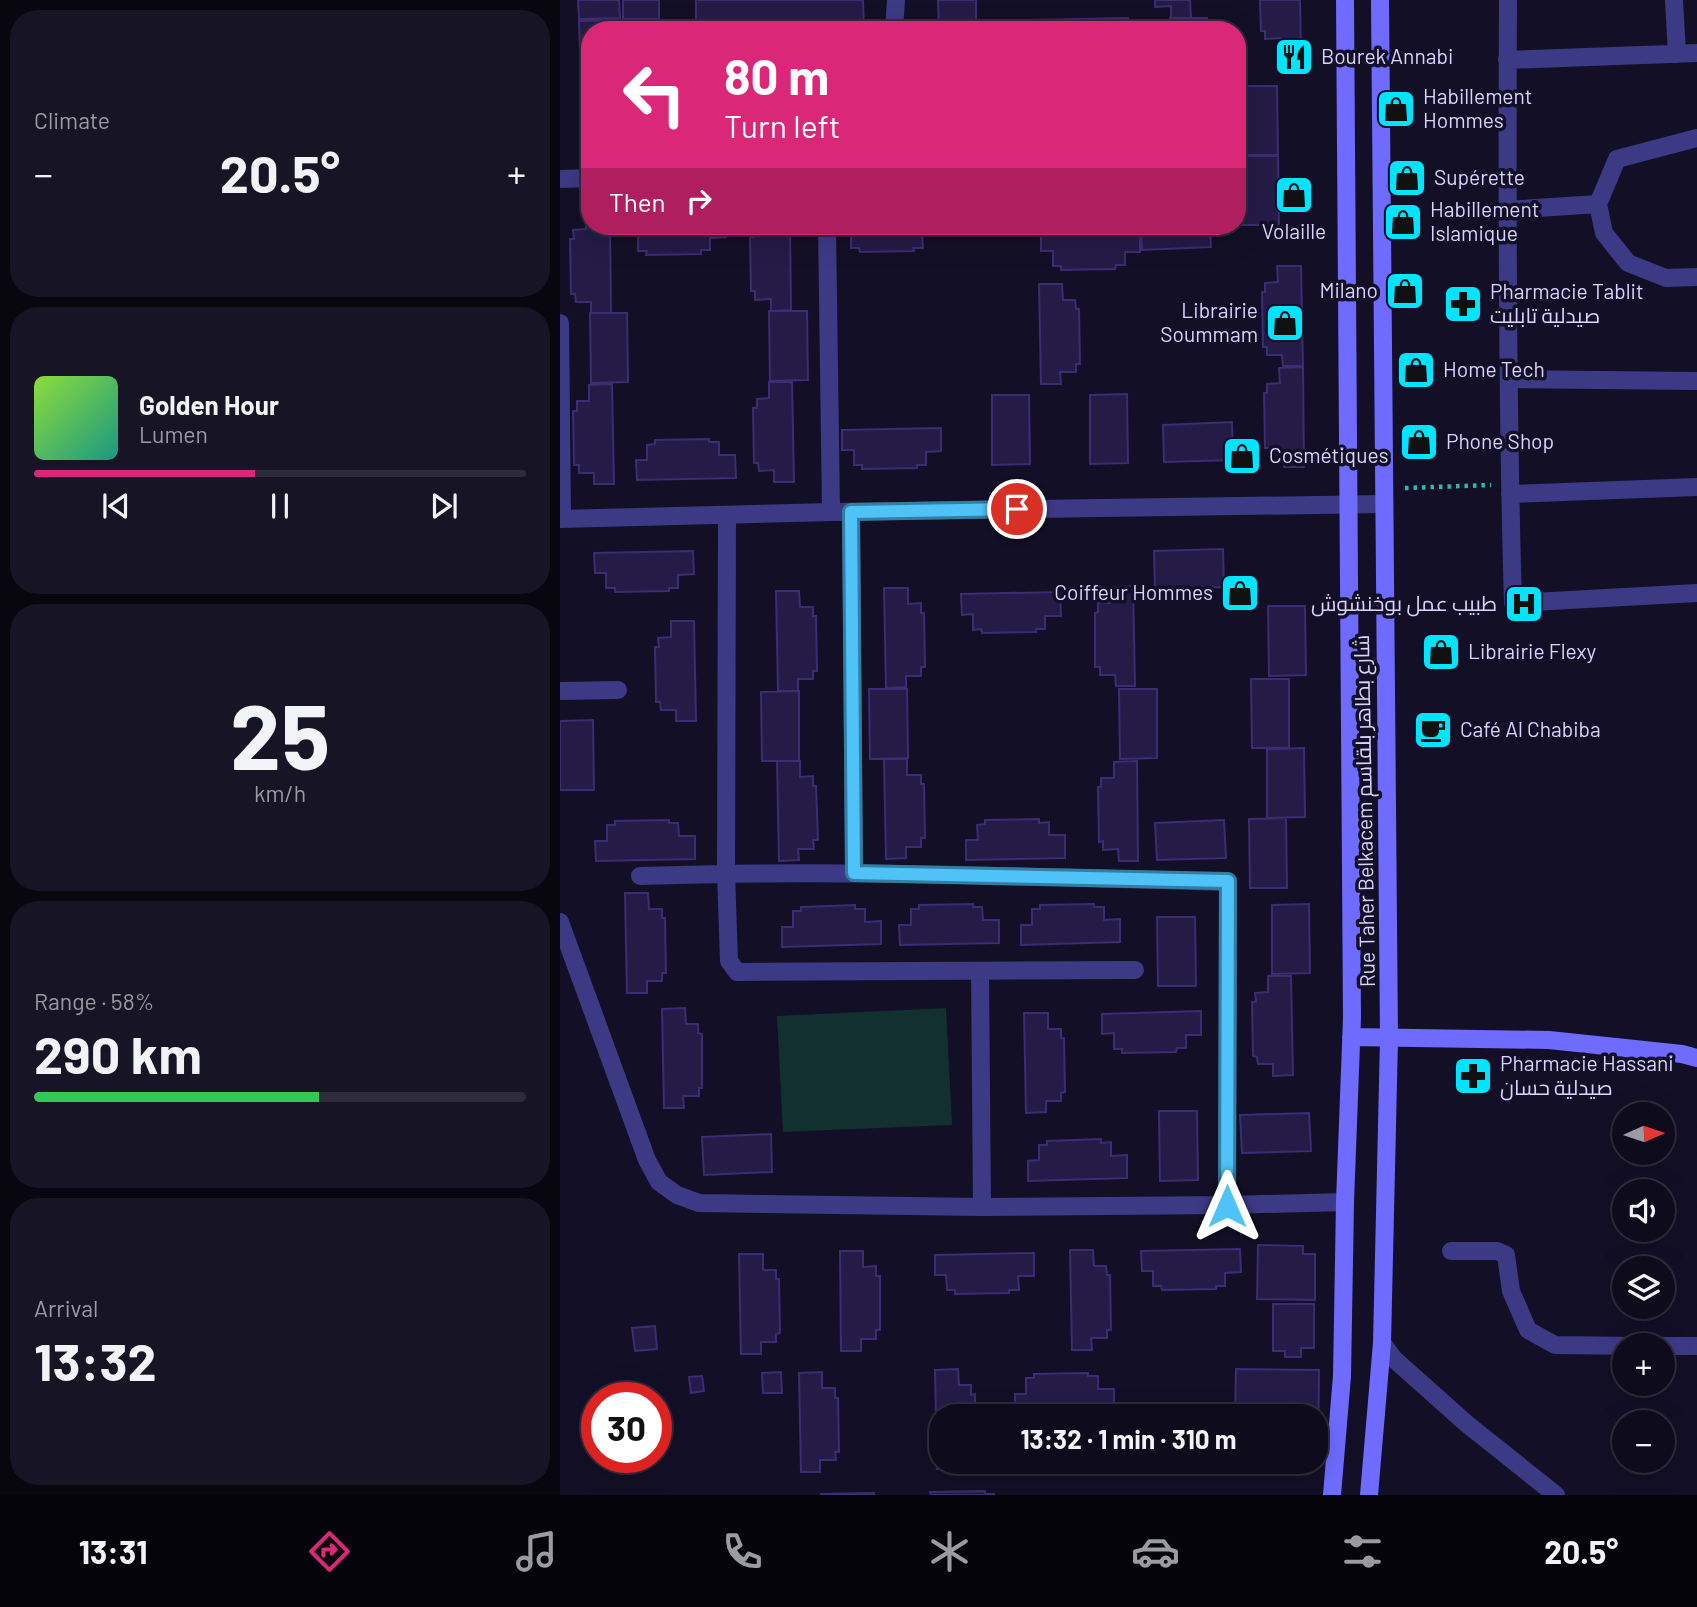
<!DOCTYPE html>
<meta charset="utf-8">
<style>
:root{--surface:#0e0b1c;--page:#171425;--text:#f1f3f6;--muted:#9b9ba3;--line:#2e2b3b;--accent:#db2777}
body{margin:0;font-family:Barlow,Cairo,sans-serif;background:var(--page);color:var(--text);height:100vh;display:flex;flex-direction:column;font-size:26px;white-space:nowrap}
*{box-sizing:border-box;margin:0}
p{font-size:23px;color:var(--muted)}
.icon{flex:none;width:38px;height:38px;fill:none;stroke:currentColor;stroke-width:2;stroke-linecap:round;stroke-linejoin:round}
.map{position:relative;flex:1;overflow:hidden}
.panel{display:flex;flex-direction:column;gap:10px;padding:10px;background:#08060f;width:560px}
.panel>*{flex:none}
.guide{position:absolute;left:21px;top:21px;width:665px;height:214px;border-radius:28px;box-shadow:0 7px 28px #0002,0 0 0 2px var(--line);background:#db2777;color:#fff;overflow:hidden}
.needle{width:46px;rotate:87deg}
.tools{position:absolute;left:1052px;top:1102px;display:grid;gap:14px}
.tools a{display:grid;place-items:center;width:63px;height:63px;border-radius:50%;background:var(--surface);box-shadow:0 7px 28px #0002,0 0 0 2px var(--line);font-size:35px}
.speed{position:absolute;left:21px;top:1382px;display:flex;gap:14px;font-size:35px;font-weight:700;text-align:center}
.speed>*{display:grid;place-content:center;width:91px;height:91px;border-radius:50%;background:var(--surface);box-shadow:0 7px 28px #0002,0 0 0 2px var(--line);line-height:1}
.speed .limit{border:10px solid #d22;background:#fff;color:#111}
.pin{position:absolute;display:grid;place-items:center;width:60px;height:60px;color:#fff;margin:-30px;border:4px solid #fff;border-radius:50%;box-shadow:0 2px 7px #0007}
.me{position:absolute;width:77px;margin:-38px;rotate:0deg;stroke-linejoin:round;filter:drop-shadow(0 0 5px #0008)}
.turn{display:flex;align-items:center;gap:24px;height:147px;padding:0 28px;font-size:32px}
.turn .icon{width:91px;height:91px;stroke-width:2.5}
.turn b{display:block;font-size:49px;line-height:60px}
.then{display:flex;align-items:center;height:66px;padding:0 28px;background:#0003;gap:14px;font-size:26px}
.big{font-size:52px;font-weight:700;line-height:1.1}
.panel .card{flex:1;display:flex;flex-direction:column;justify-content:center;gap:10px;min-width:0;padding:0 24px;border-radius:28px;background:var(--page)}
.panel .dial{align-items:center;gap:0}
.dial b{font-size:91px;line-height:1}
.song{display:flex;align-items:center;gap:21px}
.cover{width:84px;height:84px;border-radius:10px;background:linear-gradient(135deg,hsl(90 70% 55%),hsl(170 70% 35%))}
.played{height:7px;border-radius:4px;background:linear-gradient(90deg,var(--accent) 45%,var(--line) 45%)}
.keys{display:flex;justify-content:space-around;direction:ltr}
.heat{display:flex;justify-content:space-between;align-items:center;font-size:38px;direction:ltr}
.charge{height:10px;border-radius:5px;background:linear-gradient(90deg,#34c759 58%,var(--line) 0)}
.trip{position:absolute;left:369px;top:1404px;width:399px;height:70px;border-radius:28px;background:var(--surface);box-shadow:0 7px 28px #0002,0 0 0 2px var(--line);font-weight:700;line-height:70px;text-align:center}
.tab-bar{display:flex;height:112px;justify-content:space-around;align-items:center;background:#06040b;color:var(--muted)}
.tab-bar .icon{width:49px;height:49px}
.tab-bar .on{color:var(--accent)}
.tab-bar b{font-size:32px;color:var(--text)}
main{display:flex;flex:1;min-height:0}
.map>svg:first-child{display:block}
.green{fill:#12302f}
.building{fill:#241b47;stroke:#3b2d73;stroke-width:2}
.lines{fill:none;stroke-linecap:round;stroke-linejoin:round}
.path{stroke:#2fb8b0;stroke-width:4.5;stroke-dasharray:3.5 5;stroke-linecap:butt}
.street{stroke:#3d3a85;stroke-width:18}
.secondary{stroke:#6f6bff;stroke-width:18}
.route-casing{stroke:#337fa1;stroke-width:18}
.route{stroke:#4fc3f7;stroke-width:12}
.labels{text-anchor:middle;stroke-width:7;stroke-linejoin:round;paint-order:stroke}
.poi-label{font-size:21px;fill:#d9d4ff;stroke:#130f26;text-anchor:start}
.street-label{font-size:21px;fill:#d9d4ff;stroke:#130f26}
</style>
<main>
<section class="panel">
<div class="card"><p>Climate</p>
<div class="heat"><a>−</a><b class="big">20.5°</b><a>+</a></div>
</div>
<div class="card">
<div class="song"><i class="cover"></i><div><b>Golden Hour</b><p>Lumen</p></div></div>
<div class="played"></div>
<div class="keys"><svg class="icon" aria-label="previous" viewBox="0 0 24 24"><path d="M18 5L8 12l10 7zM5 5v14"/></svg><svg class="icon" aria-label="pause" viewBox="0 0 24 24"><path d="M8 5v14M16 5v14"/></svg><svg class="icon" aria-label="next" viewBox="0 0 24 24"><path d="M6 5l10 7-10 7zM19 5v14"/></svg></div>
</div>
<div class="card dial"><b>25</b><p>km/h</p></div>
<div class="card"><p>Range · 58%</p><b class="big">290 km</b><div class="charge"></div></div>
<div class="card"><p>Arrival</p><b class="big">13:32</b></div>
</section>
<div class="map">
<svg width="1137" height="1495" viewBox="0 0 1137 1495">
<rect width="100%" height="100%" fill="#130f26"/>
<!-- green -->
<path class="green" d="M386,1008L392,1125L223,1132L217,1016Z"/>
<!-- building -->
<path class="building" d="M18,0H59L60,18L19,19Z
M63,0H99V19H63Z
M136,0H303L304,30H136Z
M378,0H416V30H379Z
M595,0H630L631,18H611V6L595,7Z
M700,0H740L741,50H721L720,38L705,39V31H701Z
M568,18V30H469V20Z
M610,18H647L648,30H610Z
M60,20V30H30V51L20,52L19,21Z
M63,20H99V30H63Z
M20,54H30V85H20Z
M679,86H717L718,155H680Z
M30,88V155H24L22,89Z
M681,156H718L719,225H681Z
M26,213H30V226H50L51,313H31V302H16L15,294H11L10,239H14L13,230L26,229Z
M66,226H166V237L150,238V250H141V254L86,255L87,251H78V236H66Z
M206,226H230L231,310L211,311V299L195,300V291H191L190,237H194L193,227Z
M279,226H378L379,234H362L363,248H353L354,251L300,252L299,248H291V233H279Z
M581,226H650L651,247L582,250Z
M580,228V252H565V265H556L555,269L501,270V266H493V251H481V231Z
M717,266H741L743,366H723L722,355H707V347H703L702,292H705V283L718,282Z
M479,284H502L503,300H515L516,309H519L520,364H516V372H500L501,384H481Z
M209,311H247L248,380L210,381Z
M30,313H67L68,382L31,383Z
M743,367L744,467H724V456H709V448H705L704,393H707V384L720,383L719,368Z
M209,382H232L234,482H214V470L199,471L198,463H194L193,408H197V399L209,398Z
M52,384L54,484H34V473H19V465H14L13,411H17V401H29V385Z
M567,394L568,463L530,464V395Z
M432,395H469L470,464L432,465Z
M672,422L673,460L604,462L603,425Z
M381,428V451L366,452V465H357V468L302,469V465H294V450H282V430Z
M149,439V442H159V455H175L176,478L77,480L76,460H87V445L95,444V440Z
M663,549L664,587L595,589L594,551Z
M133,551L134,574L118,575V588H109V591L55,592V588H46V573H35L34,553Z
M573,586L575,686H556L555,675H540V667H535V613L538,612V603H550V587Z
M324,588H348V604L361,603V613H364L365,667H361V676H346V687L326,688Z
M216,591H239L240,607H253V616H256L257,671H253V679H238V691H218Z
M500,592L501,616H485V629H476V632L422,633L421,629L413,630V614L402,615L401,594Z
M708,606H745L746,675L709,676Z
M111,621H134L136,721H116V710H101L100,702H96L95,647H99L98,638L111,637Z
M691,679H729V748H692Z
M309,689H347L348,758L310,759Z
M559,689H597V758L560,759Z
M239,691V761H202L201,692Z
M33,720L34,790H0V721Z
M744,748L745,817L707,818V749Z
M324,759H347V775H361V784H364L365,838H361V847H346V858L326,859Z
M217,761H240V777L253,776V786H256L258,840H253L254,849H238L239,860L219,861Z
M577,761L578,861H559L558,849L543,850V841L539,842L538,787H541V778H554V762Z
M726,818L727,888H690L689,819Z
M479,819V823L489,822V835H505V858L406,860V840H418L417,825L425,824V820Z
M109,820V823H118L119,836H135V859L36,861L35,841H47V825H55V821Z
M664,820L666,858L597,860L595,823Z
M65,893H88L89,909H102V918H105L106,973H102V981H87V993H67Z
M413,904V907H422L423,920H439V943L340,945L339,925H351V909H359V905Z
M534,904V907H544V920L560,919V942L461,945V925H472V909H480V905Z
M749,904L750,973L712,974V905Z
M295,905V909H305V922L321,921V944L222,947V927H233V911H241V907Z
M597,917H635L636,986H598Z
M708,976H731L733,1075L713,1076V1064H698L697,1057L693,1056L692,1002H696L695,993L708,992Z
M125,1008L126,1024H138V1033L142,1034V1088H139V1096H123L124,1108H104L102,1009Z
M641,1011V1035H626V1048H617L616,1052L562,1053V1049H554V1033L542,1034V1014Z
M464,1013H488V1029H501V1038H504L505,1092L501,1093V1101H486V1112L466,1113Z
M599,1111H637L638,1180L600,1181Z
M749,1113L751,1151L682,1153L680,1115Z
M211,1134L212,1172L144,1175L142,1137Z
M541,1139V1143L551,1142V1156L567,1155V1178L468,1181V1161L479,1160V1145H487V1141Z
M698,1245L743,1246V1254H755V1300L697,1299Z
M680,1249L681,1272L665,1273V1286H656V1289L602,1290L601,1286H593V1271H582L581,1251Z
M510,1250H533L534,1266H546L547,1275H550L551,1330H547V1338H531L532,1350H512Z
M280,1251H303V1267L316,1266V1276H320V1330H316V1339H301V1351H281Z
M474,1253V1276H458L459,1290H449V1293L395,1294V1290H387L386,1275H375V1255Z
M179,1254H203V1270H216V1279H219L220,1333L216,1334V1342H201V1354H181Z
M713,1304H754V1348H741V1357H725V1351H713Z
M95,1326L97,1349L75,1351L72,1328Z
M398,1369L399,1385H411V1395L415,1394V1416H382V1461H396L397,1469H377L375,1370Z
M676,1369L759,1370L758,1454H756V1416H675Z
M221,1372L222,1393H203L202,1373Z
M262,1372V1388H275V1398H278L279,1452H275L276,1460H260V1472H241L239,1373Z
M528,1373V1376H538V1389H554V1412L455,1414V1394H466V1378H474V1374Z
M142,1376L144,1391L131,1393L129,1377Z
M732,1461H747V1470H732Z
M425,1491V1494H434V1495H371L370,1492Z
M314,1493V1495L260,1494Z"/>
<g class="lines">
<!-- path -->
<path class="path" d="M845,488L931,485"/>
<!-- street -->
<path class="street" d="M948,0C947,201 947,402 953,603L1137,593
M1114,0L1117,54
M334,30L336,0
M947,60L1137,53
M1137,138L1057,159L1038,204L1044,233L1068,263L1106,278L1137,277
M0,179L30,178
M947,210L1038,204
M267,226L271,512
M0,323L2,519
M949,379L1137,381
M950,494L1137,487
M291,512L294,873
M167,515L166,873L169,961L177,972L575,970
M0,519L271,512L823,504
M0,691L58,690
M80,876C276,869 472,877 668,882L667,1205
M0,922L87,1160L99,1182L117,1195L139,1203L422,1207L667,1205L785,1202
M420,971L422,1207
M891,1251H937L946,1255L951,1291L968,1330L995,1345L1077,1346
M822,1343L834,1359L907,1424L996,1495
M1102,1346H1137"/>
<!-- secondary -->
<path class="secondary" d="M791,1037L989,1040L1122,1054L1137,1058
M772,1495L782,1376L785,1202L792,1018L785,0
M809,1495L822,1343L829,1039L820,0"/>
</g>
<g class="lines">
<!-- route casing -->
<g class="route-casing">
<path id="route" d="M457,509L291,512L294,873L668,881L667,1206"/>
</g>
<!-- route -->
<use href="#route" class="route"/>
</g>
<!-- icons -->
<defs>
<g id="restaurant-square" transform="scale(2.0125)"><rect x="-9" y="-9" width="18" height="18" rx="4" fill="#00e5ff" stroke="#130f26"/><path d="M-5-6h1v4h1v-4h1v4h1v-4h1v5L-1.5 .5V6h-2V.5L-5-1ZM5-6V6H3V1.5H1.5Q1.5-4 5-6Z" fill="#111"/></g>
<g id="shop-square" transform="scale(2.0125)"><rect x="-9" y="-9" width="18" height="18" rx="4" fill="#00e5ff" stroke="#130f26"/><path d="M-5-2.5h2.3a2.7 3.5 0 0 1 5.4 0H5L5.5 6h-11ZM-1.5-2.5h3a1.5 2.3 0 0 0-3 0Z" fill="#111"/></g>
<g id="pharmacy-square" transform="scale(2.0125)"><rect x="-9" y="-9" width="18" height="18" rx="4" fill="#00e5ff" stroke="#130f26"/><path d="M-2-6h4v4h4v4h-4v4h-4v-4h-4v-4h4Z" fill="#111"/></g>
<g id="hospital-square" transform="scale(2.0125)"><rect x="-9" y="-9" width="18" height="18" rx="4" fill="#00e5ff" stroke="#130f26"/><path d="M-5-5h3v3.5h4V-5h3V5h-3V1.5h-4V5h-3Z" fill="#111"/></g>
<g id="cafe-square" transform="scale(2.0125)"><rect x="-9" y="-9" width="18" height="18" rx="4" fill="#00e5ff" stroke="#130f26"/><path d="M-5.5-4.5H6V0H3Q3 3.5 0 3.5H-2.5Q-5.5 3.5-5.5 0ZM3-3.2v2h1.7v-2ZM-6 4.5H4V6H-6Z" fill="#111"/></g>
</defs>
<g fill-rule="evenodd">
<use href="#restaurant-square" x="734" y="57"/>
<use href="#shop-square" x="836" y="109"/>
<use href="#shop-square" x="847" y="178"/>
<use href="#shop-square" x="734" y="195"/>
<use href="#shop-square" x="843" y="222"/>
<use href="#shop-square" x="845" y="291"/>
<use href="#pharmacy-square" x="903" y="304"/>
<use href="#shop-square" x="725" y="323"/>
<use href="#shop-square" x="856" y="370"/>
<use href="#shop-square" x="859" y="442"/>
<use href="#shop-square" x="682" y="456"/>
<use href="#shop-square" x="680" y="593"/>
<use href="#hospital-square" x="964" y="604"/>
<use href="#shop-square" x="881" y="652"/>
<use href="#cafe-square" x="873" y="730"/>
<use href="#pharmacy-square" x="913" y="1076"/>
</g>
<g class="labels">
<!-- poi labels -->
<g class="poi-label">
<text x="761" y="64">Bourek Annabi</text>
<text x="863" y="104">Habillement<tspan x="863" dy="24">Hommes</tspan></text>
<text x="874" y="185">Supérette</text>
<text x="870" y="217">Habillement<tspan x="870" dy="24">Islamique</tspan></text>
<text x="734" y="239" text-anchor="middle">Volaille</text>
<text x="818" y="298" text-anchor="end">Milano</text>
<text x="930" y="299">Pharmacie Tablit<tspan x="930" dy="24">صيدلية تابليت</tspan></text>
<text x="698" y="318" text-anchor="end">Librairie<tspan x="698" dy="24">Soummam</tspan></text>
<text x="883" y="377">Home Tech</text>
<text x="886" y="449">Phone Shop</text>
<text x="709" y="463">Cosmétiques</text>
<text x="653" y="600" text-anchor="end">Coiffeur Hommes</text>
<text x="937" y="611" text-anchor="end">طبيب عمل بوخنشوش</text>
<text x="908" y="659">Librairie Flexy</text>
<text x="900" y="737">Café Al Chabiba</text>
<text x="940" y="1071">Pharmacie Hassani<tspan x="940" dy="24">صيدلية حسان</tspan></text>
</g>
<!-- street labels -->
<g class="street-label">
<text transform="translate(805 811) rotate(-91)" y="7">Rue Taher Belkacem شارع بطاهر بلقاسم</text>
</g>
</g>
</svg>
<div class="tools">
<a><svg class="needle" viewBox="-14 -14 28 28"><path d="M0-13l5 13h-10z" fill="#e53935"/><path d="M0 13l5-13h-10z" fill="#9b9ba3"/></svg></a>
<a><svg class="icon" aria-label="sound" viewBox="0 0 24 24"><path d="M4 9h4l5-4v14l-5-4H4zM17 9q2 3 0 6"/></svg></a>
<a><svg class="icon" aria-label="layers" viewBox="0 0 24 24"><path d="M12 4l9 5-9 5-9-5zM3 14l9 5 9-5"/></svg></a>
<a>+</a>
<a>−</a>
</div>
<div class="speed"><div class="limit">30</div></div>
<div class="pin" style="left:457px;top:509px;background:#d93025"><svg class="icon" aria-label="arrive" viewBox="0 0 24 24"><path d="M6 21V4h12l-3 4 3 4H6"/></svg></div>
<svg class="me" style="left:667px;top:1206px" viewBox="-20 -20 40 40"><path d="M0-17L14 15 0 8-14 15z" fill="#4fc3f7" stroke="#fff" stroke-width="4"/></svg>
<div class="trip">13:32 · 1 min · 310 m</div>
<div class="guide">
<div class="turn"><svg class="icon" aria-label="left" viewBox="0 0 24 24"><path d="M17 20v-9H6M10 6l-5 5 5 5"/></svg><div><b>80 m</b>Turn left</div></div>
<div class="then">Then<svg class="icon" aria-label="right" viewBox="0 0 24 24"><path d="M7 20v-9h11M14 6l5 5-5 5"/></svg></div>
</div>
</div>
</main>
<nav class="tab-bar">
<b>13:31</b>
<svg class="icon on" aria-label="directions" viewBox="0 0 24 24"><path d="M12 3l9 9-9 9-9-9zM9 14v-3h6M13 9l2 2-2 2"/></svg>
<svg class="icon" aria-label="music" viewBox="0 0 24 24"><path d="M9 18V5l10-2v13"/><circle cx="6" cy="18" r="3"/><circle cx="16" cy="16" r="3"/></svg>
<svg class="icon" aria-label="phone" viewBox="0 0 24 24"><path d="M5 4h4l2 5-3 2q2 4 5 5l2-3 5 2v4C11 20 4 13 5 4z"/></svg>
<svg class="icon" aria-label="climate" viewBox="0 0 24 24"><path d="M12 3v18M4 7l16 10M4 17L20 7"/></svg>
<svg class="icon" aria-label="car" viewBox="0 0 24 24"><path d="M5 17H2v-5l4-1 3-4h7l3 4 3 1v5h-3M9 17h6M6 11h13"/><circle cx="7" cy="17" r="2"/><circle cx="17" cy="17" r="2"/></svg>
<svg class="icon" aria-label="filters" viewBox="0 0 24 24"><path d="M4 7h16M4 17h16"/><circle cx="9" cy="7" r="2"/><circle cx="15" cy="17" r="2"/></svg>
<b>20.5°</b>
</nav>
